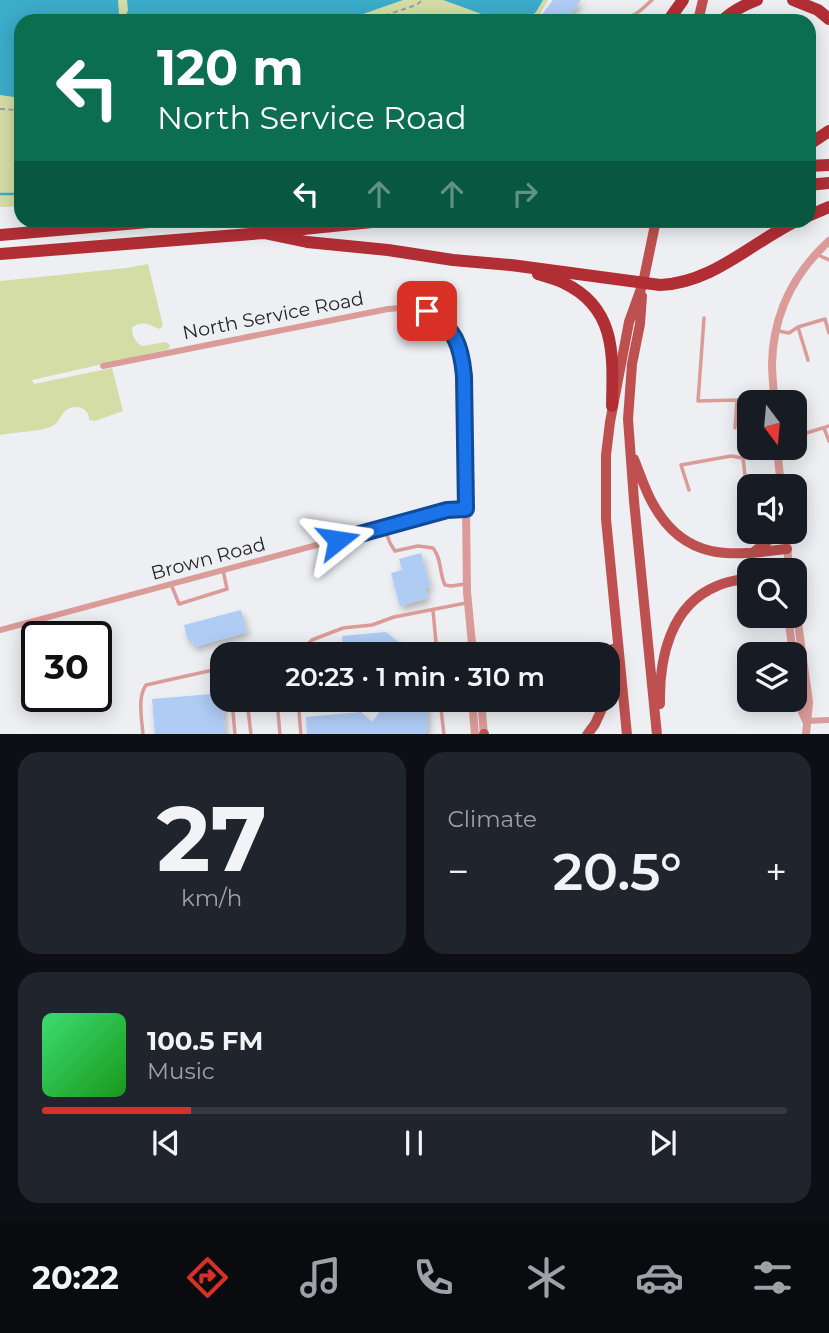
<!DOCTYPE html>
<meta charset="utf-8">
<style>
:root{--surface:#171b24;--page:#20242c;--text:#f1f3f6;--muted:#9ea1a6;--line:#363941;--accent:#d93025}
body{margin:0;font-family:Montserrat,sans-serif;background:var(--page);color:var(--text);height:100vh;display:flex;flex-direction:column;font-size:26px;white-space:nowrap}
*{box-sizing:border-box;margin:0}
p{font-size:23px;color:var(--muted)}
.icon{flex:none;width:38px;height:38px;fill:none;stroke:currentColor;stroke-width:2;stroke-linecap:round;stroke-linejoin:round}
.map{position:relative;height:734px;overflow:hidden}
.side{display:flex;flex-direction:column;gap:18px;padding:18px;background:#0d0f14;flex:1}
.side>*{flex:none}
.top-card{position:absolute;left:14px;top:14px;width:802px;height:214px;border-radius:21px;box-shadow:0 4px 18px #0003;background:#0b6e4f;color:#fff;overflow:hidden}
.needle{width:46px;rotate:164deg}
.controls{position:absolute;left:737px;top:390px;display:grid;gap:14px}
.controls a{display:grid;place-items:center;width:70px;height:70px;border-radius:14px;background:var(--surface);box-shadow:0 4px 18px #0003;font-size:35px}
.speed{position:absolute;left:21px;top:621px;display:flex;gap:14px;font-size:35px;font-weight:700;text-align:center}
.speed>*{display:grid;place-content:center;width:91px;height:91px;border-radius:50%;background:var(--surface);box-shadow:0 4px 18px #0003;line-height:1}
.speed .limit{border:4px solid #111;border-radius:10px;background:#fff;color:#111}
.pin{position:absolute;display:grid;place-items:center;width:60px;height:60px;color:#fff;margin:-30px;border-radius:14px;box-shadow:0 4px 10px #0006}
.me{position:absolute;width:77px;margin:-38px;rotate:75deg;stroke-linejoin:round;filter:drop-shadow(0 0 5px #0008)}
.turn{display:flex;align-items:center;gap:24px;height:147px;padding:0 28px;font-size:32px}
.turn .icon{width:91px;height:91px;stroke-width:2.5}
.turn b{display:block;font-size:49px;line-height:60px}
.lanes{display:flex;align-items:center;height:66px;padding:0 28px;background:#0003;justify-content:center;gap:35px;direction:ltr}
.lanes .off{opacity:.35}
.big{font-size:52px;font-weight:600;line-height:1.1}
.side .tile{flex:1;display:flex;flex-direction:column;justify-content:center;gap:10px;min-width:0;padding:0 24px;border-radius:21px;background:var(--page)}
.side .dial{align-items:center;gap:0}
.dial b{font-size:91px;line-height:1}
.song{display:flex;align-items:center;gap:21px}
.cover{width:84px;height:84px;border-radius:10px;background:linear-gradient(135deg,hsl(140 70% 55%),hsl(120 70% 35%))}
.played{height:7px;border-radius:4px;background:linear-gradient(90deg,var(--accent) 20%,var(--line) 20%)}
.keys{display:flex;justify-content:space-around;direction:ltr}
.heat{display:flex;justify-content:space-between;align-items:center;font-size:38px;direction:ltr}
.side .tiles{flex:1;display:grid;gap:18px;grid-template-columns:1fr 1fr}
.tile:last-child{grid-column:span 2}
.trip{position:absolute;left:210px;top:642px;width:410px;height:70px;border-radius:21px;background:var(--surface);box-shadow:0 4px 18px #0003;font-weight:600;line-height:70px;text-align:center}
.tab-bar{display:flex;height:112px;justify-content:space-around;align-items:center;background:#090b0e;color:var(--muted)}
.tab-bar .icon{width:49px;height:49px}
.tab-bar .selected{color:var(--accent)}
.tab-bar b{font-size:32px;color:var(--text)}
.map>svg:first-child{display:block}
.green{fill:#d4dda6}
.water{fill:#3bacca}
.lines{fill:none;stroke-linecap:round;stroke-linejoin:round}
.stream{stroke:#3bacca;stroke-width:2.5}
.building{fill:#afccf4;filter:url(#shadow)}
.path{stroke:#9c9ea1;stroke-width:2;stroke-dasharray:5 3.5;stroke-linecap:butt}
.service{stroke:#db9c99;stroke-width:3.5}
.minor{stroke:#db9c99;stroke-width:6}
.tertiary{stroke:#db9c99;stroke-width:8}
.primary{stroke:#bf5050;stroke-width:10}
.motorway{stroke:#b22e35;stroke-width:12}
.route-casing{stroke:#114b97;stroke-width:18}
.route{stroke:#1a73e8;stroke-width:12}
.labels{text-anchor:middle;stroke-width:6;stroke-linejoin:round;paint-order:stroke}
.street-label{font-size:19px;fill:#242526;stroke:#edeff3}
</style>
<div class="map">
<svg width="829" height="735" viewBox="0 0 829 735">
<defs>
<filter id="shadow"><feDropShadow dx="2.5" dy="4.5" stdDeviation="3.5" flood-color="#0004"/></filter>
</defs>
<rect width="100%" height="100%" fill="#edeff3"/>
<!-- green -->
<path class="green" d="M0,0H548L540,14L532,21H21V206L0,207Z
M148,264L163,326L160,329C147,325 147,320 132,327C132,336 135,342 142,346L166,342L170,345L169,349L32,380L34,384L112,368L123,411L95,421L89,420C90,407 73,403 65,411C59,417 60,423 50,427C37,432 14,432 0,435V281L127,268Z"/>
<!-- water -->
<path class="water" d="M0,0H118L119,14L122,18H125L128,10L127,0H403L343,21H21V98L0,95Z
M443,0H543L536,12L527,19L520,21H495L479,13Z"/>
<g class="lines">
<!-- stream -->
<path class="stream" d="M0,194H21"/>
</g>
<!-- building -->
<path class="building" d="M553,0H581L566,21H537Z
M421,553L430,587L425,588L428,598L400,606L391,573L402,570L399,559Z
M241,610L247,632L194,647L192,640L188,641L184,625Z
M386,632L413,654H344L342,636Z
M222,689L225,735H155L152,699L212,694L214,690Z
M381,700H426L428,728L423,735H307L306,717L361,712L372,722L381,710Z"/>
<g class="lines">
<!-- path -->
<path class="path" d="M369,21L416,5L423,0
M0,109L21,110"/>
<!-- service -->
<path class="service" d="M610,21C635,16 634,17 652,0
M818,255L829,260
M704,318L698,401L737,400
M798,327L808,360
M778,331L789,333L798,327L825,319L829,333
M735,428L737,400L772,401
M824,428L829,441
M794,437L829,426
M743,458L749,512
M689,490L681,465L731,456L743,458L776,455
M384,527L390,543L395,551L418,546L433,548C442,559 439,573 445,585L451,586L465,584
M171,584L179,604L227,589L223,570
M433,610L437,654
M301,654L304,648L312,640L343,628L372,625L394,617L466,603
M232,700L235,735
M247,700L251,735
M277,700L280,735
M298,700L301,735
M440,700L444,735
M143,735C142,719 137,698 146,685L222,668"/>
<!-- minor -->
<path class="minor" d="M0,630L432,514L447,510L466,509L464,376C462,350 453,322 427,311C415,306 400,308 388,309L103,366
M806,721L829,720"/>
<!-- tertiary -->
<path class="tertiary" d="M774,402C774,390 772,376 772,364C773,314 793,274 829,241
M777,448L781,486
M466,509L467,592L473,654
M786,532L789,570
M794,594L809,702L806,735
M788,616L793,654
M794,669L799,705L806,721
M472,700L475,735
M481,700L484,735"/>
<!-- primary -->
<path class="primary" d="M698,21L703,0
M642,296L640,324L632,364L628,419L634,501L657,735
M634,459C640,474 645,490 653,504C685,562 731,556 787,549
M754,552L770,539L773,532
M607,695L613,660V649
M660,704C659,659 670,605 717,586C727,581 738,581 749,577
M484,734V735
M587,735L595,724L606,700
M627,735L606,519V455L610,422L629,322L643,283L656,220"/>
<!-- motorway -->
<path class="motorway" d="M793,0L818,10L829,19
M668,21L683,0
M722,21C732,11 744,5 757,0
M808,145L829,131
M808,166L829,165
M808,185L829,183
M808,216L829,207
M264,233L307,242L388,250L453,260L511,265L660,285C713,283 752,242 798,220
M0,235L172,220
M0,254L264,233L392,220
M538,274C547,277 556,279 564,283C617,308 613,357 612,406"/>
</g>
<g class="lines">
<!-- route casing -->
<g class="route-casing">
<path id="route" d="M338,540L447,510L466,509L464,376C461,344 455,329 427,311"/>
</g>
<!-- route -->
<use href="#route" class="route"/>
</g>
<g class="labels">
<!-- street labels -->
<g class="street-label">
<text transform="translate(273 315) rotate(-11)" y="7">North Service Road</text>
<text transform="translate(208 558) rotate(-15)" y="7">Brown Road</text>
</g>
</g>
</svg>
<div class="controls">
<a><svg class="needle" viewBox="-14 -14 28 28"><path d="M0-13l5 13h-10z" fill="#e53935"/><path d="M0 13l5-13h-10z" fill="#9ea1a6"/></svg></a>
<a><svg class="icon" aria-label="sound" viewBox="0 0 24 24"><path d="M4 9h4l5-4v14l-5-4H4zM17 9q2 3 0 6"/></svg></a>
<a><svg class="icon" aria-label="search" viewBox="0 0 24 24"><circle cx="10" cy="10" r="6"/><path d="M15 15l6 6"/></svg></a>
<a><svg class="icon" aria-label="layers" viewBox="0 0 24 24"><path d="M12 4l9 5-9 5-9-5zM3 14l9 5 9-5"/></svg></a>
</div>
<div class="speed"><div class="limit">30</div></div>
<div class="pin" style="left:427px;top:311px;background:#d93025"><svg class="icon" aria-label="arrive" viewBox="0 0 24 24"><path d="M6 21V4h12l-3 4 3 4H6"/></svg></div>
<svg class="me" style="left:338px;top:540px" viewBox="-20 -20 40 40"><path d="M0-17L14 15 0 8-14 15z" fill="#1a73e8" stroke="#fff" stroke-width="4"/></svg>
<div class="trip">20:23 · 1 min · 310 m</div>
<div class="top-card">
<div class="turn"><svg class="icon" aria-label="left" viewBox="0 0 24 24"><path d="M17 20v-9H6M10 6l-5 5 5 5"/></svg><div><b>120 m</b>North Service Road</div></div>
<div class="lanes"><svg class="icon" aria-label="left" viewBox="0 0 24 24"><path d="M17 20v-9H6M10 6l-5 5 5 5"/></svg><svg class="icon off" aria-label="ahead" viewBox="0 0 24 24"><path d="M12 20V5M6 11l6-6 6 6"/></svg><svg class="icon off" aria-label="ahead" viewBox="0 0 24 24"><path d="M12 20V5M6 11l6-6 6 6"/></svg><svg class="icon off" aria-label="right" viewBox="0 0 24 24"><path d="M7 20v-9h11M14 6l5 5-5 5"/></svg></div>
</div>
</div>
<section class="side">
<div class="tiles">
<div class="tile dial"><b>27</b><p>km/h</p></div>
<div class="tile"><p>Climate</p>
<div class="heat"><a>−</a><b class="big">20.5°</b><a>+</a></div>
</div>
<div class="tile">
<div class="song"><i class="cover"></i><div><b>100.5 FM</b><p>Music</p></div></div>
<div class="played"></div>
<div class="keys"><svg class="icon" aria-label="previous" viewBox="0 0 24 24"><path d="M18 5L8 12l10 7zM5 5v14"/></svg><svg class="icon" aria-label="pause" viewBox="0 0 24 24"><path d="M8 5v14M16 5v14"/></svg><svg class="icon" aria-label="next" viewBox="0 0 24 24"><path d="M6 5l10 7-10 7zM19 5v14"/></svg></div>
</div>
</div>
</section>
<nav class="tab-bar">
<b>20:22</b>
<svg class="icon selected" aria-label="directions" viewBox="0 0 24 24"><path d="M12 3l9 9-9 9-9-9zM9 14v-3h6M13 9l2 2-2 2"/></svg>
<svg class="icon" aria-label="music" viewBox="0 0 24 24"><path d="M9 18V5l10-2v13"/><circle cx="6" cy="18" r="3"/><circle cx="16" cy="16" r="3"/></svg>
<svg class="icon" aria-label="phone" viewBox="0 0 24 24"><path d="M5 4h4l2 5-3 2q2 4 5 5l2-3 5 2v4C11 20 4 13 5 4z"/></svg>
<svg class="icon" aria-label="climate" viewBox="0 0 24 24"><path d="M12 3v18M4 7l16 10M4 17L20 7"/></svg>
<svg class="icon" aria-label="car" viewBox="0 0 24 24"><path d="M5 17H2v-5l4-1 3-4h7l3 4 3 1v5h-3M9 17h6M6 11h13"/><circle cx="7" cy="17" r="2"/><circle cx="17" cy="17" r="2"/></svg>
<svg class="icon" aria-label="filters" viewBox="0 0 24 24"><path d="M4 7h16M4 17h16"/><circle cx="9" cy="7" r="2"/><circle cx="15" cy="17" r="2"/></svg>
</nav>
